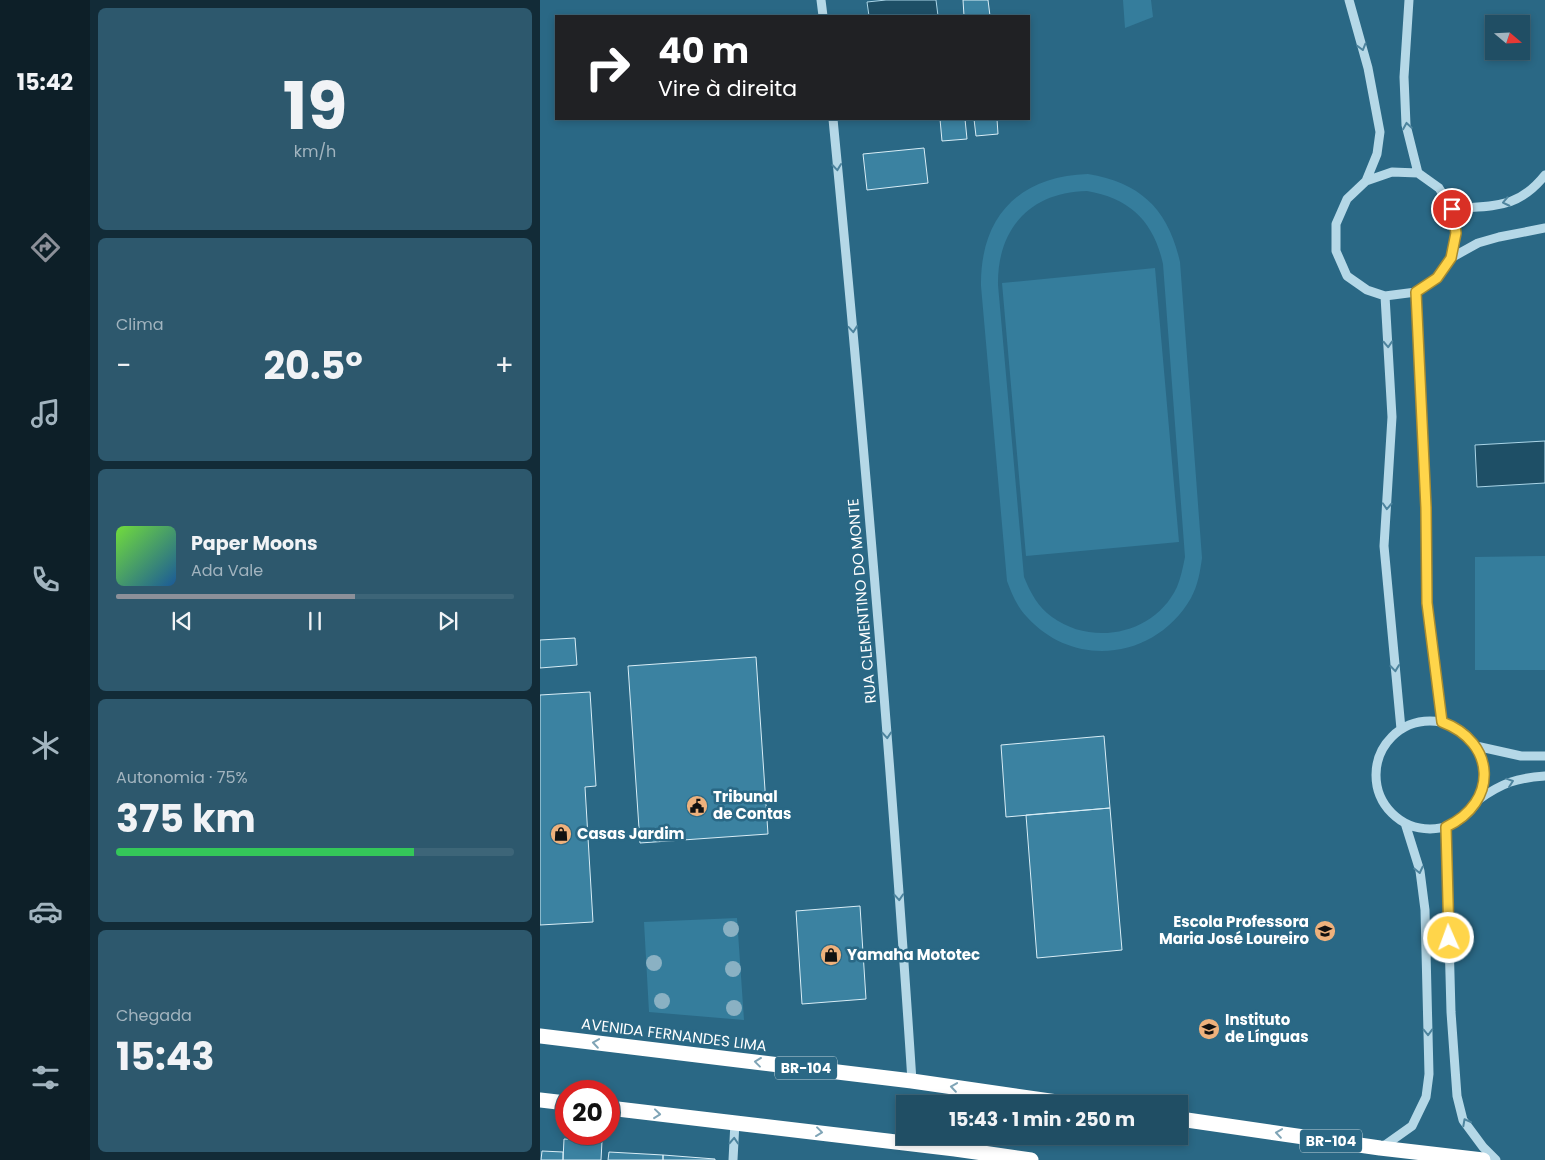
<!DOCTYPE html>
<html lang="pt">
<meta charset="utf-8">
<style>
:root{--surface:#204e64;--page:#2d586d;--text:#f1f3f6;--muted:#a2b4bf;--line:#3d6578;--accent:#8c9099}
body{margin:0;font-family:Poppins,sans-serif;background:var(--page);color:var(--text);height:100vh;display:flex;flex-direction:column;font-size:19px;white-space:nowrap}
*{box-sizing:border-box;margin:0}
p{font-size:16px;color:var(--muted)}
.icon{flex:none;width:28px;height:28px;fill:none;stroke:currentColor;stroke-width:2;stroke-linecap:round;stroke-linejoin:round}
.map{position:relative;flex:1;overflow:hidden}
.sheet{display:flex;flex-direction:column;gap:8px;padding:8px;background:#122b37;width:450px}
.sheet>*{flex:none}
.guide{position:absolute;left:15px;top:15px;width:475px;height:105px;border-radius:0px;box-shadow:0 2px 8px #0003,0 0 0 1px var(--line);background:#202124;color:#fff;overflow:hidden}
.needle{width:32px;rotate:109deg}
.controls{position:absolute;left:945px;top:15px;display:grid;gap:10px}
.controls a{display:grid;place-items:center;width:45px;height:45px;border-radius:0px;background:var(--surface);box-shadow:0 2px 8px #0003,0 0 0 1px var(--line);font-size:25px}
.speed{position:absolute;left:15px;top:1080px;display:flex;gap:10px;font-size:25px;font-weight:700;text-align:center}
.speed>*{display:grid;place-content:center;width:65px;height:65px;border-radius:50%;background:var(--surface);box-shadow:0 2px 8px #0003,0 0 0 1px var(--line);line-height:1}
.speed .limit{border:8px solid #d22;background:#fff;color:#111}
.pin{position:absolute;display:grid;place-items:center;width:42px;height:42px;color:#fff;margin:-21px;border:2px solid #fff;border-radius:50%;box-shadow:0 1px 5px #0007}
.me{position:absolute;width:55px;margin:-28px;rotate:358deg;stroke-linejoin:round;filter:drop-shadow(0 0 4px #0008)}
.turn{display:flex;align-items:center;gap:18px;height:105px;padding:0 20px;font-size:22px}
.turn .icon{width:65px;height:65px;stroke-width:2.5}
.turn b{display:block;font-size:35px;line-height:42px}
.big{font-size:38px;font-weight:700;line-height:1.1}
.sheet .card{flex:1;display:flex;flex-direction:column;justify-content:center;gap:8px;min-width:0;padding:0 18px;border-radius:8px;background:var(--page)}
.sheet .dial{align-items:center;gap:0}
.dial b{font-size:65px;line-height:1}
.song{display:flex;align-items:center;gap:15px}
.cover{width:60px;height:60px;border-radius:8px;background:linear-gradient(135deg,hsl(100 70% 55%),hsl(210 70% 35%))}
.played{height:5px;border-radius:2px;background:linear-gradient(90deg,var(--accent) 60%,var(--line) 60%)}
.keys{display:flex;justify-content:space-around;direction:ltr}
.heat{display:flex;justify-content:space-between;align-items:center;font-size:28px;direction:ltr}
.charge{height:8px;border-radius:4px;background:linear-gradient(90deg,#34c759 75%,var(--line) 0)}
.trip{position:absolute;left:356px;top:1095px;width:292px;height:50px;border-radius:0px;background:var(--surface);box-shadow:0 2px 8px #0003,0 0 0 1px var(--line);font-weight:700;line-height:50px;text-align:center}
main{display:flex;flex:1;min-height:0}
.tabs{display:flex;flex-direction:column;width:90px;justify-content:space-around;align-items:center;background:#0d1f28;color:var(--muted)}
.tabs .icon{width:35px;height:35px}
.tabs .on{color:var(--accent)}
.tabs b{font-size:22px;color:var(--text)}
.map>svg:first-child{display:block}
.green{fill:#357d9c;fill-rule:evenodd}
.water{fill:#1e4f66;stroke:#aad5e7}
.building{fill:#3b82a1;stroke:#d8edf6}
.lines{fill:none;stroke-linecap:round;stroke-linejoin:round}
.minor{stroke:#b5d8e7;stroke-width:9}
.highway{stroke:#fff;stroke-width:15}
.tree{fill:#8ab1c3}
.oneway{stroke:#4d849e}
.oneway2{stroke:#7fa4b6}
.route-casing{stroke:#a68a30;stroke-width:12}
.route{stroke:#ffd54a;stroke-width:9}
.labels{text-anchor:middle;stroke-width:5;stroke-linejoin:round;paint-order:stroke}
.shield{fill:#2a6885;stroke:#bfd2da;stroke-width:1}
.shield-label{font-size:14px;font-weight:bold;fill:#fff}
.street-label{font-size:15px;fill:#fff;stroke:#2a6885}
.poi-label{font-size:15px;font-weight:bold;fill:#fff;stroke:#2a6885;text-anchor:start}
</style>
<main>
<nav class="tabs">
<b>15:42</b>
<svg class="icon on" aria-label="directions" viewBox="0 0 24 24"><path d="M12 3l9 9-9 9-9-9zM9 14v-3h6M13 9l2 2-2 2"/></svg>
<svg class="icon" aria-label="music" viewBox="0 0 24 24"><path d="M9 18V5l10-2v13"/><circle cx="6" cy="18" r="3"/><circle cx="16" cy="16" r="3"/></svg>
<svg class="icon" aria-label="phone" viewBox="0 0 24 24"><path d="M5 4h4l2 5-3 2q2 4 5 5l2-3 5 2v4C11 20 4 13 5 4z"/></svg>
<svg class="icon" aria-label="climate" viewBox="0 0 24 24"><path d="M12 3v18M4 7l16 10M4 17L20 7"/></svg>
<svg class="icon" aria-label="car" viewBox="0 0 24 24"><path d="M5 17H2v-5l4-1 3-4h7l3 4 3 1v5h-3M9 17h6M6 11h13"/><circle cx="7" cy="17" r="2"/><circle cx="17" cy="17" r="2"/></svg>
<svg class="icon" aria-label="filters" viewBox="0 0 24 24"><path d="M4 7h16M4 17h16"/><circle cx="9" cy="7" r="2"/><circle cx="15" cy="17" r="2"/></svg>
</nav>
<section class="sheet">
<div class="card dial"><b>19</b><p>km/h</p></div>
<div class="card"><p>Clima</p>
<div class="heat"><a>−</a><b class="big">20.5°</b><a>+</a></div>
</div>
<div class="card">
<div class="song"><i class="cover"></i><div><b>Paper Moons</b><p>Ada Vale</p></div></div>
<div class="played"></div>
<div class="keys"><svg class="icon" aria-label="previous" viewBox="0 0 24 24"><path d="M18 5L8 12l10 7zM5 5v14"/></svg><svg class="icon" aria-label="pause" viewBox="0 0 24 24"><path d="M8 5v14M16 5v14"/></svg><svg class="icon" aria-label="next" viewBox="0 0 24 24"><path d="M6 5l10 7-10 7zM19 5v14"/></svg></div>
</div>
<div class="card"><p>Autonomia · 75%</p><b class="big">375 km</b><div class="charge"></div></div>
<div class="card"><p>Chegada</p><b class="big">15:43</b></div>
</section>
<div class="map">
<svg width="1005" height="1160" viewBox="0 0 1005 1160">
<rect width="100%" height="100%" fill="#2a6885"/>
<!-- green -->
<path class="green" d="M583,0H611L613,17L585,28Z
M548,174C601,183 628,209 640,262L662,558C660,572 658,585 651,598C616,659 535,670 487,617C477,607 472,594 467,581L441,286C440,217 479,176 548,174ZM547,191C590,198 614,222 623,264L645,557C643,567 641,577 637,587C615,634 553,647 512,617C498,607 490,592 484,577L458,285C457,229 490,192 547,191Z
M615,268L639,542L486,556L462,283Z
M1005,556V670H935V557Z
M197,918L204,1020L109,1012L104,922Z"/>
<!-- water -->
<path class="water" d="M346,0H396L398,16H329L327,2Z
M1005,441V483L937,487L935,445Z"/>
<!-- building -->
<path class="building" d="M423,0H448L450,16H424Z
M400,119H425L427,139L402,141Z
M434,119H457L458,134L436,136Z
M384,148L388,183L327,190L323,154Z
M35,638L37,665L0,668V640Z
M216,657L228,834L100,843L88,666Z
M50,692L56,786L45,787L53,922L0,925V695Z
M564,736L570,808L466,817L461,745Z
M570,808L582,950L497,958L486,815Z
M320,906L326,999L262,1004L256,911Z
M24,1139L62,1141L61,1160H23Z
M2,1151L23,1152V1160H1Z
M69,1152L123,1155V1160H68Z
M123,1155L175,1159V1160H123Z"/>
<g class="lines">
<!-- minor -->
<path class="minor" d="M281,0L283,16
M809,0L828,68L840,132L837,154L826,181
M869,0L864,77L866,125L878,173
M293,119C324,439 351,760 372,1081
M852,172L878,173L899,188L912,209L916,233L911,258L897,278L876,292L845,296L827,290L807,276L796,251V224L807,199L826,181Z
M912,209C953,205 977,210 1005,175
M911,258L938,243L959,237L1005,228
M876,292L886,508L887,603L902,722
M845,296L852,417L844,546L861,729
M836 775a54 54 0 1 1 108 0a54 54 0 1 1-108 0Z
M936,746L981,756H1005
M938,800C962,783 976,778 1005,776
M906,827L911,1012L917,1096L923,1120L943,1147L956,1160
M841,1148L872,1126L886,1097L889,1074L885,910L880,871L865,823
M193,1160L195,1122"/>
<!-- highway -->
<path class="highway" d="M0,1036L372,1081L531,1104
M0,1100L26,1103
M69,1108L415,1149L491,1160
M640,1119L840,1148L943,1160"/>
</g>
<!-- trees -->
<g class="tree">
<circle cx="191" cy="929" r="8"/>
<circle cx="114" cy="963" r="8"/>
<circle cx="193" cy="969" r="8"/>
<circle cx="122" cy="1001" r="8"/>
<circle cx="194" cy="1008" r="8"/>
</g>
<!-- one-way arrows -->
<defs><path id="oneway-chevron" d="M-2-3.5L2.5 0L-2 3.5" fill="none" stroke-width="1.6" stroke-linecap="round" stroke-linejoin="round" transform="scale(1.25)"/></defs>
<g class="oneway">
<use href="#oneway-chevron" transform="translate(822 47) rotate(75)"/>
<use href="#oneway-chevron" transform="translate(867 126) rotate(-99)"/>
<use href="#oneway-chevron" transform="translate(297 167) rotate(84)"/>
<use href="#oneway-chevron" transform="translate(966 202) rotate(168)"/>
<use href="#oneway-chevron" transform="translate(313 329) rotate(85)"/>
<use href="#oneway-chevron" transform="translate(848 344) rotate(87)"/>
<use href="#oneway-chevron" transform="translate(847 506) rotate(93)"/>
<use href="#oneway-chevron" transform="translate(855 668) rotate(84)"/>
<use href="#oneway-chevron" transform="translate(347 735) rotate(86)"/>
<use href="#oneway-chevron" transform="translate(970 782) rotate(-19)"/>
<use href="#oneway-chevron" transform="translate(879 870) rotate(77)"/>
<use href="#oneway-chevron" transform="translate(359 897) rotate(86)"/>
<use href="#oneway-chevron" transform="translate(888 1032) rotate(89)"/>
<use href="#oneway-chevron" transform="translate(926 1122) rotate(-118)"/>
<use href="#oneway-chevron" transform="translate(194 1141) rotate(-87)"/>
</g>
<g class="oneway2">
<use href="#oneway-chevron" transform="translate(56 1043) rotate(-172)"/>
<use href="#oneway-chevron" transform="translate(218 1062) rotate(-173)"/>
<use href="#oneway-chevron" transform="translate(414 1087) rotate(-172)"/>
<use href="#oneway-chevron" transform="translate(117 1114) rotate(6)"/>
<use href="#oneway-chevron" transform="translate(279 1132) rotate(7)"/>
<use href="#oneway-chevron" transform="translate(739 1133) rotate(-172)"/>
</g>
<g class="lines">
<!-- route casing -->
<g class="route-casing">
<path id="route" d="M909,938L906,827C959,802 956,742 902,722L887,603L886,508L876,292L897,278L911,258L916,233L912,209"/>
</g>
<!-- route -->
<use href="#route" class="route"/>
</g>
<!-- icons -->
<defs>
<g id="civic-disc" transform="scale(1.125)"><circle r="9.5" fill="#eeb17c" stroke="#2a6885"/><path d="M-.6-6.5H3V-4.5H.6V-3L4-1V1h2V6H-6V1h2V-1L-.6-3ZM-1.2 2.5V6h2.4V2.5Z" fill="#111"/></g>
<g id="shop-disc" transform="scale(1.125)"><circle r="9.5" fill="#eeb17c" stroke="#2a6885"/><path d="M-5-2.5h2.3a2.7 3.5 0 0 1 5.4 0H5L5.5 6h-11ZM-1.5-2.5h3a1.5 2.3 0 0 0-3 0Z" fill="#111"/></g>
<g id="university-disc" transform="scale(1.125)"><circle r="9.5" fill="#eeb17c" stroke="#2a6885"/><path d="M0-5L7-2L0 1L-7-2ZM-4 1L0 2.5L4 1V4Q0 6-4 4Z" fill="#111"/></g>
</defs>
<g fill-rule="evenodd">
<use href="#civic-disc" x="157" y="806"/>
<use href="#shop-disc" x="21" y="834"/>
<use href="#university-disc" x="785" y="931"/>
<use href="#shop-disc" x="291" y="955"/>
<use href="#university-disc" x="669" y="1029"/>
</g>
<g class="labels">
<!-- shield labels -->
<g class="shield">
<rect x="235" y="1056.5" width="62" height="23" rx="4"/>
<rect x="760" y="1129.5" width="62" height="23" rx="4"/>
</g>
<g class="shield-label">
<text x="266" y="1073">BR-104</text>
<text x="791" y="1146">BR-104</text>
</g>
<!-- street labels -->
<g class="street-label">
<text transform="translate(322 601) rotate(-95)" y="5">RUA CLEMENTINO DO MONTE</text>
<text transform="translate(134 1035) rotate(7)" y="5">AVENIDA FERNANDES LIMA</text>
</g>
<!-- poi labels -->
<g class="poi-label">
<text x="173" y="802">Tribunal<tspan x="173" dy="17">de Contas</tspan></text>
<text x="37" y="839">Casas Jardim</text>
<text x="769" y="927" text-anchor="end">Escola Professora<tspan x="769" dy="17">Maria José Loureiro</tspan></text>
<text x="307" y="960">Yamaha Mototec</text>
<text x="685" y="1025">Instituto<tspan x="685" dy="17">de Línguas</tspan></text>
</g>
</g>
</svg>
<div class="controls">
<a><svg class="needle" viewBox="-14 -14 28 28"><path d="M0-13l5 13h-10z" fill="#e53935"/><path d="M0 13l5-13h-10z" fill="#a2b4bf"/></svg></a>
</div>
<div class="speed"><div class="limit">20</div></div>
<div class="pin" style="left:912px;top:209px;background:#d93025"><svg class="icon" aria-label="arrive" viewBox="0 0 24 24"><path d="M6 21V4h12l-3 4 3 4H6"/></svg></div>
<svg class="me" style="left:909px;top:938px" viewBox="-20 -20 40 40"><circle r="17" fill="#ffd54a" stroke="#fff" stroke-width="3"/><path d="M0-11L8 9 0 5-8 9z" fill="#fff"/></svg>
<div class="trip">15:43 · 1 min · 250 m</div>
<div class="guide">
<div class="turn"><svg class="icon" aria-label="right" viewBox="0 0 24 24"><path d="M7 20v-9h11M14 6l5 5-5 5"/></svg><div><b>40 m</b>Vire à direita</div></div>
</div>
</div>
</main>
